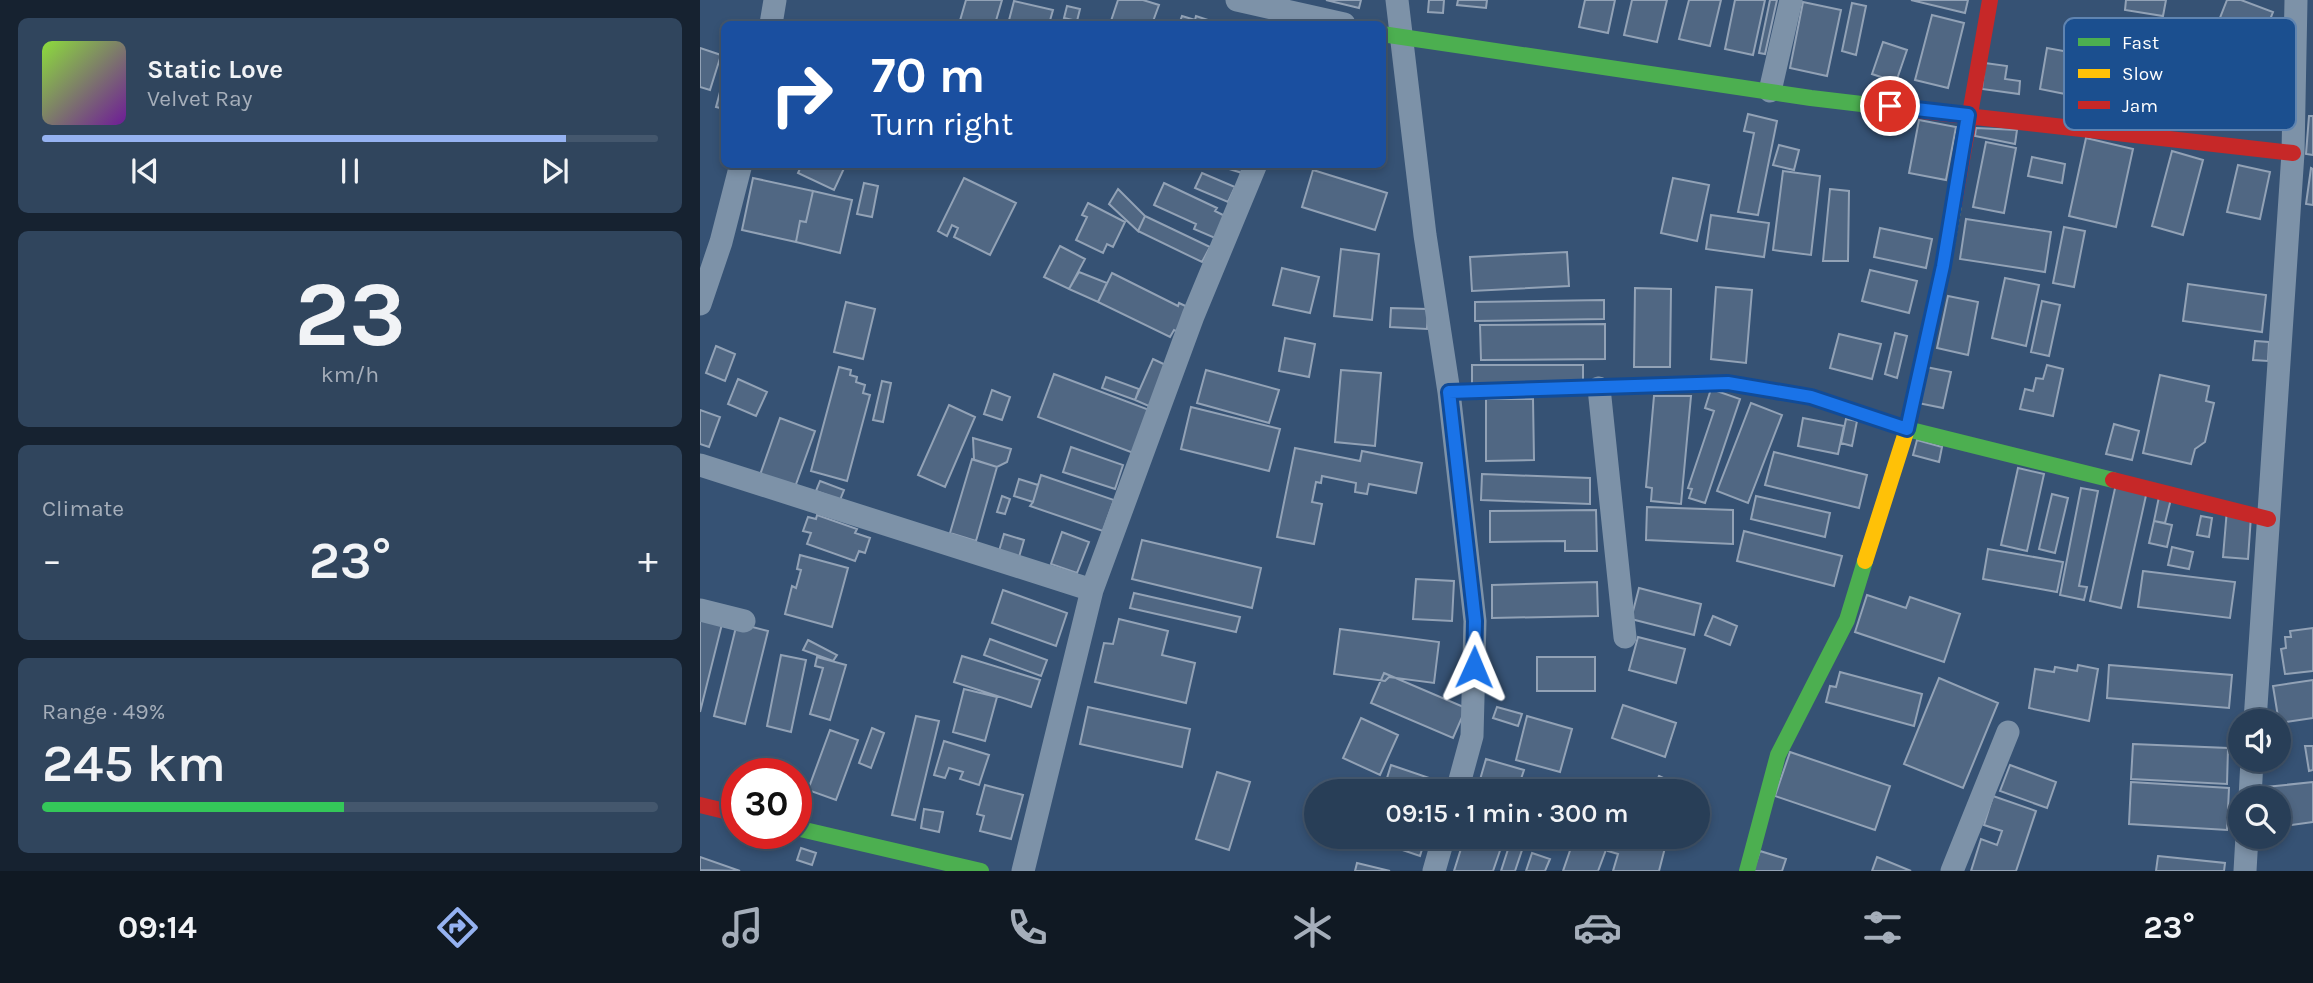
<!DOCTYPE html>
<meta charset="utf-8">
<style>
:root{--surface:#283e57;--page:#30455d;--text:#f1f3f6;--muted:#a5aeba;--line:#44576d;--accent:#95b2f1}
body{margin:0;font-family:Karla,sans-serif;background:var(--page);color:var(--text);height:100vh;display:flex;flex-direction:column;font-size:26px;white-space:nowrap}
*{box-sizing:border-box;margin:0}
p{font-size:23px;color:var(--muted)}
.icon{flex:none;width:38px;height:38px;fill:none;stroke:currentColor;stroke-width:2;stroke-linecap:round;stroke-linejoin:round}
.map{position:relative;flex:1;overflow:hidden}
.panel{display:flex;flex-direction:column;gap:18px;padding:18px;background:#162230;width:700px}
.panel>*{flex:none}
.top-card{position:absolute;left:21px;top:21px;width:665px;height:147px;border-radius:10px;box-shadow:0 4px 10px #0003,0 0 0 2px var(--line);background:#1a4fa0;color:#fff;overflow:hidden}
.fabs{position:absolute;left:1528px;top:709px;display:grid;gap:14px}
.fabs a{display:grid;place-items:center;width:63px;height:63px;border-radius:50%;background:var(--surface);box-shadow:0 4px 10px #0003,0 0 0 2px var(--line);font-size:35px}
.speed{position:absolute;left:21px;top:758px;display:flex;gap:14px;font-size:35px;font-weight:700;text-align:center}
.speed>*{display:grid;place-content:center;width:91px;height:91px;border-radius:50%;background:var(--surface);box-shadow:0 4px 10px #0003,0 0 0 2px var(--line);line-height:1}
.speed .limit{border:10px solid #d22;background:#fff;color:#111}
.pin{position:absolute;display:grid;place-items:center;width:60px;height:60px;color:#fff;margin:-30px;border:4px solid #fff;border-radius:50%;box-shadow:0 2px 7px #0007}
.me{position:absolute;width:77px;margin:-38px;rotate:1deg;stroke-linejoin:round;filter:drop-shadow(0 0 5px #0008)}
.turn{display:flex;align-items:center;gap:24px;height:147px;padding:0 35px;font-size:32px}
.turn .icon{width:91px;height:91px;stroke-width:2.5}
.turn b{display:block;font-size:49px;line-height:60px}
.big{font-size:52px;font-weight:600;line-height:1.1}
.panel .tile{flex:1;display:flex;flex-direction:column;justify-content:center;gap:10px;min-width:0;padding:0 24px;border-radius:10px;background:var(--page)}
.panel .dial{align-items:center;gap:0}
.dial b{font-size:91px;line-height:1}
.song{display:flex;align-items:center;gap:21px}
.cover{width:84px;height:84px;border-radius:10px;background:linear-gradient(135deg,hsl(90 70% 55%),hsl(280 70% 35%))}
.played{height:7px;border-radius:4px;background:linear-gradient(90deg,var(--accent) 85%,var(--line) 85%)}
.keys{display:flex;justify-content:space-around;direction:ltr}
.heat{display:flex;justify-content:space-between;align-items:center;font-size:38px;direction:ltr}
.charge{height:10px;border-radius:5px;background:linear-gradient(90deg,#34c759 49%,var(--line) 0)}
.trip{position:absolute;left:604px;top:779px;width:406px;height:70px;border-radius:35px;background:var(--surface);box-shadow:0 4px 10px #0003,0 0 0 2px var(--line);font-weight:600;line-height:70px;text-align:center}
.tabs{display:flex;height:112px;justify-content:space-around;align-items:center;background:#101923;color:var(--muted)}
.tabs .icon{width:49px;height:49px}
.tabs .selected{color:var(--accent)}
.tabs b{font-size:32px;color:var(--text)}
main{display:flex;flex:1;min-height:0}
.map>svg:first-child{display:block}
.building{fill:#506783;stroke:#92a2b6;stroke-width:2}
.lines{fill:none;stroke-linecap:round;stroke-linejoin:round}
.street{stroke:#7d92a8;stroke-width:23}
.fast{stroke:#4caf50;stroke-width:16}
.slow{stroke:#ffc107;stroke-width:16}
.jam{stroke:#c62828;stroke-width:16}
.route-casing{stroke:#114b97;stroke-width:18}
.route{stroke:#1a73e8;stroke-width:12}
.key{fill:#1b4f8f;stroke:#5f84b1;stroke-width:2}
.key-label{font-size:19px;fill:#fff}
</style>
<main>
<section class="panel">
<div class="tile">
<div class="song"><i class="cover"></i><div><b>Static Love</b><p>Velvet Ray</p></div></div>
<div class="played"></div>
<div class="keys"><svg class="icon" aria-label="previous" viewBox="0 0 24 24"><path d="M18 5L8 12l10 7zM5 5v14"/></svg><svg class="icon" aria-label="pause" viewBox="0 0 24 24"><path d="M8 5v14M16 5v14"/></svg><svg class="icon" aria-label="next" viewBox="0 0 24 24"><path d="M6 5l10 7-10 7zM19 5v14"/></svg></div>
</div>
<div class="tile dial"><b>23</b><p>km/h</p></div>
<div class="tile"><p>Climate</p>
<div class="heat"><a>−</a><b class="big">23°</b><a>+</a></div>
</div>
<div class="tile"><p>Range · 49%</p><b class="big">245 km</b><div class="charge"></div></div>
</section>
<div class="map">
<svg width="1613" height="871" viewBox="0 0 1613 871">
<rect width="100%" height="100%" fill="#365274"/>
<!-- building -->
<path class="building" d="M266,0H302L295,24H259Z
M418,0H443L459,5L452,24H410Z
M626,0H661L659,8Z
M729,0H744L743,13L728,12Z
M758,0H787L786,8L757,5Z
M885,0H915L908,33L879,27Z
M932,0H967L957,42L924,35Z
M989,0H1021L1010,46L979,39Z
M1035,0H1065L1053,55L1025,49Z
M1070,0H1077L1065,54L1059,53Z
M1211,0H1268L1265,13Z
M1426,0H1466L1463,16L1425,10Z
M1527,0H1541L1573,12L1560,45L1516,28Z
M314,1L353,10L349,24H308Z
M1103,2L1141,10L1127,76L1090,68Z
M1152,3L1166,6L1156,55L1142,51Z
M367,6L380,9L377,21L364,18Z
M1232,15L1264,23L1248,88L1215,80Z
M482,16L495,20L496,16L520,24H479Z
M1183,42L1207,50L1196,82L1172,74Z
M0,48L21,55L10,90L0,87Z
M1347,48L1369,52L1367,61L1383,64L1381,75L1399,78L1395,100L1340,89Z
M1285,63L1307,66L1305,79L1320,81L1319,94L1282,89Z
M24,77V109L16,107Z
M1048,114L1077,121L1058,215L1038,212L1054,133L1044,131Z
M1609,116H1613V155L1606,154Z
M1219,120L1256,127L1246,180L1209,173Z
M1276,128L1317,130L1315,144L1275,136Z
M1386,138L1433,149L1416,227L1369,216Z
M1286,142L1316,148L1304,213L1273,207Z
M1079,145L1099,150L1094,170L1073,165Z
M1472,151L1503,160L1483,235L1452,226Z
M1332,157L1365,164L1362,183L1328,176Z
M102,164H146L134,190L98,173Z
M513,164H545L542,173Z
M1538,165L1570,172L1560,219L1527,212Z
M1611,168L1613,169V205L1606,204Z
M613,170L687,193L675,230L602,207Z
M1083,171L1120,176L1111,255L1073,250Z
M502,173L535,187L528,202L495,188Z
M53,178L113,191L106,222L100,221L96,242L42,230Z
M264,178L316,203L290,255L254,237L258,228L252,225L247,236L238,231Z
M973,178L1009,185L997,241L961,233Z
M164,183L178,186L172,217L157,214Z
M464,183L517,208L515,211L525,216L515,238L494,229L496,224L454,205Z
M418,189L445,216L438,231L409,204Z
M1130,189L1149,191L1148,261H1123Z
M113,191L152,200L140,253L96,242L100,221L106,222Z
M388,203L425,222L413,247L407,244L403,253L376,240L387,217L382,215Z
M1011,215L1069,223L1064,257L1006,249Z
M445,216L510,247L502,262L438,231Z
M1266,219L1351,232L1345,272L1260,259Z
M1364,227L1385,231L1374,287L1353,283Z
M1180,228L1232,239L1226,268L1174,257Z
M360,246L385,259L369,289L344,277Z
M641,249L679,254L672,320L634,316Z
M867,252L869,286L772,291L770,257Z
M582,268L619,277L610,313L573,305Z
M1170,270L1217,281L1209,313L1162,301Z
M379,272L407,283L398,302L369,289Z
M412,273L478,306L479,303L492,309L480,333L474,330L470,337L398,302Z
M1305,278L1339,285L1326,346L1292,338Z
M1488,284L1566,295L1562,332L1483,321Z
M1016,287L1052,290L1046,363L1011,359Z
M935,288L971,289L970,367H934Z
M1248,296L1278,302L1268,355L1237,348Z
M904,300V319L775,321V302Z
M1342,301L1360,305L1349,356L1331,352Z
M146,302L175,309L163,359L134,352Z
M691,308L728,309L727,329L690,327Z
M905,324V359L781,360L780,325Z
M1195,333L1207,336L1197,378L1185,374Z
M1139,334L1181,344L1172,379L1130,368Z
M585,338L615,344L609,377L579,371Z
M1555,341L1569,342L1568,361L1553,360Z
M16,346L35,354L25,381L6,373Z
M453,359L470,367L451,407L435,400Z
M772,365H883V387H772Z
M1347,365L1363,369L1353,416L1320,409L1325,389L1333,391L1336,378L1343,379Z
M139,367L151,370L150,375L157,377L156,382L165,385L163,393L170,395L147,481L111,471Z
M1226,367L1251,372L1243,408L1218,403Z
M506,370L579,390L569,423L497,403Z
M641,370L681,373L675,446L635,442Z
M354,374L452,411L436,454L338,417Z
M1460,375L1509,386L1506,401L1514,403L1505,442L1495,449L1491,464L1443,453Z
M406,377L439,389L435,400L402,388Z
M38,379L67,392L56,416L28,404Z
M182,381L191,383L183,422L173,420Z
M1011,389L1040,399L1005,503L989,498L992,489L988,488L1014,411L1005,408Z
M292,390L310,397L302,420L284,414Z
M954,396H991L981,504L951,501L952,488L946,487Z
M786,399H833L834,460L786,461Z
M1051,403L1082,415L1048,503L1017,491Z
M249,405L275,417L245,487L218,475Z
M491,407L580,429L569,471L481,449Z
M0,410L20,417L9,447L0,444Z
M80,418L115,431L95,487L60,475Z
M1103,418L1144,426L1138,454L1098,446Z
M1146,419L1157,421L1152,446L1141,443Z
M1414,424L1439,431L1432,460L1406,454Z
M273,438L311,449L307,462L297,467L274,460Z
M1217,440L1242,447L1239,462L1213,455Z
M371,447L423,465L415,489L363,472Z
M595,448L660,461L662,451L722,463L716,493L669,484L667,494L655,492L656,483L622,476L621,483L616,482L612,502L622,504L614,544L577,537Z
M1074,452L1167,475L1159,508L1065,485Z
M272,459L297,467L276,541L250,533Z
M1318,468L1344,474L1327,551L1301,545Z
M782,474L890,478V504L781,500Z
M341,475L414,500L403,531L330,506L333,502Z
M319,479L338,485L333,502L314,496Z
M120,481L144,490L140,500L116,491Z
M1416,484L1447,491L1421,608L1390,601Z
M1381,488L1398,491L1379,586L1387,587L1384,600L1360,595Z
M1460,492L1472,495L1465,523L1454,521Z
M1352,494L1368,498L1355,553L1339,549Z
M302,496L310,499L305,514L297,512Z
M1056,496L1130,513L1125,537L1051,519Z
M947,507L1033,510V544L946,540Z
M1527,509L1551,516L1548,559L1523,557Z
M896,510L897,551H865V541L790,542V511Z
M117,515L157,529L155,533L170,538L165,553L159,551L155,561L107,544L111,533L103,531L108,517L116,519Z
M1501,516L1512,518L1509,537L1497,535Z
M1454,521L1472,525L1467,547L1449,543Z
M1044,531L1142,556L1134,586L1037,561Z
M362,532L389,542L377,573L351,564Z
M304,534L324,540L319,557L299,551Z
M442,540L561,568L552,608L432,579Z
M1472,547L1493,552L1489,569L1468,565Z
M1288,549L1363,562L1357,592L1283,579Z
M100,555L148,568L132,627L85,614L92,586L96,588L101,570L97,569Z
M1443,571L1535,582L1530,618L1438,607Z
M716,579L754,581L752,621L713,619Z
M897,582L898,616L792,618V585Z
M939,588L1001,604L994,635L931,619Z
M303,590L367,613L356,646L292,623Z
M434,593L540,617L536,632L430,608Z
M1167,595L1206,608L1210,597L1260,614L1244,662L1155,632Z
M0,614L23,620L0,712Z
M1013,616L1037,626L1030,645L1005,635Z
M419,619L468,631L462,655L495,663L486,703L395,682L404,643L413,644Z
M37,623L68,631L45,724L14,716Z
M1613,628V671L1585,674L1581,649L1586,648L1585,637H1591L1590,631Z
M640,629L739,642L734,683L689,677L685,681L634,674Z
M938,637L985,649L976,683L929,670Z
M290,639L347,660L341,676L284,655Z
M108,640L137,655L133,661L103,650Z
M81,655L106,660L91,732L67,726Z
M262,656L340,680L331,707L254,682Z
M117,657L146,665L130,720L110,714L123,668L115,666Z
M837,657H895V691H837Z
M1378,665L1398,669L1389,721L1329,708L1335,669L1354,672L1355,667L1377,671Z
M1409,665L1532,675L1529,708L1407,698Z
M1140,672L1222,694L1214,726L1126,702L1130,686L1136,687Z
M684,673L766,708L753,738L671,703Z
M1239,678L1298,703L1263,788L1204,764Z
M1613,680V718L1579,723L1573,686Z
M264,689L297,697L285,741L253,732Z
M923,705L976,723L965,757L912,738Z
M388,707L490,729L482,767L380,744Z
M797,707L822,714L818,726L793,718Z
M216,716L239,721L215,820L192,815Z
M827,716L872,729L860,772L816,760Z
M661,718L698,735L680,775L643,758Z
M172,728L184,733L171,768L159,763Z
M130,730L158,740L136,800L108,790Z
M244,741L289,755L279,785L260,779L263,772L249,768L245,778L234,775Z
M1433,744L1528,748L1527,784L1431,779Z
M1605,746H1613V770L1609,771Z
M1090,752L1190,786L1175,830L1075,796Z
M786,759L824,770L817,791L777,790Z
M691,765L747,784L744,791H683Z
M1310,765L1356,782L1347,808L1300,791Z
M517,772L550,782L529,850L496,839Z
M959,776L974,783L970,791H952Z
M1431,782L1529,788L1527,830L1429,824Z
M1613,782V822L1578,827V798H1567L1566,787Z
M285,785L323,795L311,839L280,831L284,816L277,814Z
M1293,796L1336,811L1316,871H1271L1281,839L1297,845L1302,831L1284,825Z
M224,809L243,812L239,832L221,828Z
M661,836H726L720,856Z
M765,836H805L793,871H754Z
M875,836L907,847L898,871H863Z
M911,836L929,841L930,836H968L959,871H913L918,854L908,851Z
M812,837L825,841L815,871H801Z
M101,848L116,853L112,865L97,860Z
M1060,851L1086,859L1082,871H1053Z
M832,853L850,859L845,871H826Z
M1458,856L1525,863L1524,871H1456Z
M0,857L40,871L0,870Z
M1177,857L1211,871H1172Z
M657,863L690,871H655Z"/>
<g class="lines">
<!-- street -->
<path class="street" d="M537,0L644,24
M697,0L725,235L749,392L775,621L772,736L757,791
M71,24L75,0
M1070,91L1091,0
M0,304L21,242L41,164
M899,388L925,637
M0,465L392,590
M0,610L44,621
M1555,721L1593,153L1596,0
M1550,798L1552,760
M323,871L392,590L493,316L556,164
M734,871L744,836
M1252,871L1308,732
M1545,871L1547,836"/>
<!-- fast -->
<path class="fast" d="M682,34L1111,98L1170,105
M749,392L1028,383L1111,397L1207,429L1413,480
M96,828L281,871
M1047,871L1078,755L1147,620L1165,561"/>
<!-- slow -->
<path class="slow" d="M1165,561L1207,429L1243,266L1254,205"/>
<!-- jam -->
<path class="jam" d="M1170,105L1593,153
M1254,205L1290,0
M1413,480L1568,519
M0,805L37,814"/>
</g>
<g class="lines">
<!-- route casing -->
<g class="route-casing">
<path id="route" d="M774,667L775,621L749,392L1028,383L1111,397L1207,429L1243,266L1268,115L1190,106"/>
</g>
<!-- route -->
<use href="#route" class="route"/>
</g>
<!-- legend -->
<rect x="1364" y="18" width="232" height="112" rx="10" class="key"/>
<rect x="1378" y="38" width="32" height="8" fill="#4caf50"/>
<rect x="1378" y="69" width="32" height="9" fill="#ffc107"/>
<rect x="1378" y="101" width="32" height="8" fill="#c62828"/>
<g class="key-label">
<text x="1422" y="49">Fast</text>
<text x="1422" y="80">Slow</text>
<text x="1422" y="112">Jam</text>
</g>
</svg>
<div class="fabs">
<a><svg class="icon" aria-label="sound" viewBox="0 0 24 24"><path d="M4 9h4l5-4v14l-5-4H4zM17 9q2 3 0 6"/></svg></a>
<a><svg class="icon" aria-label="search" viewBox="0 0 24 24"><circle cx="10" cy="10" r="6"/><path d="M15 15l6 6"/></svg></a>
</div>
<div class="speed"><div class="limit">30</div></div>
<div class="pin" style="left:1190px;top:106px;background:#d93025"><svg class="icon" aria-label="arrive" viewBox="0 0 24 24"><path d="M6 21V4h12l-3 4 3 4H6"/></svg></div>
<svg class="me" style="left:774px;top:667px" viewBox="-20 -20 40 40"><path d="M0-17L14 15 0 8-14 15z" fill="#1a73e8" stroke="#fff" stroke-width="4"/></svg>
<div class="trip">09:15 · 1 min · 300 m</div>
<div class="top-card">
<div class="turn"><svg class="icon" aria-label="right" viewBox="0 0 24 24"><path d="M7 20v-9h11M14 6l5 5-5 5"/></svg><div><b>70 m</b>Turn right</div></div>
</div>
</div>
</main>
<nav class="tabs">
<b>09:14</b>
<svg class="icon selected" aria-label="directions" viewBox="0 0 24 24"><path d="M12 3l9 9-9 9-9-9zM9 14v-3h6M13 9l2 2-2 2"/></svg>
<svg class="icon" aria-label="music" viewBox="0 0 24 24"><path d="M9 18V5l10-2v13"/><circle cx="6" cy="18" r="3"/><circle cx="16" cy="16" r="3"/></svg>
<svg class="icon" aria-label="phone" viewBox="0 0 24 24"><path d="M5 4h4l2 5-3 2q2 4 5 5l2-3 5 2v4C11 20 4 13 5 4z"/></svg>
<svg class="icon" aria-label="climate" viewBox="0 0 24 24"><path d="M12 3v18M4 7l16 10M4 17L20 7"/></svg>
<svg class="icon" aria-label="car" viewBox="0 0 24 24"><path d="M5 17H2v-5l4-1 3-4h7l3 4 3 1v5h-3M9 17h6M6 11h13"/><circle cx="7" cy="17" r="2"/><circle cx="17" cy="17" r="2"/></svg>
<svg class="icon" aria-label="filters" viewBox="0 0 24 24"><path d="M4 7h16M4 17h16"/><circle cx="9" cy="7" r="2"/><circle cx="15" cy="17" r="2"/></svg>
<b>23°</b>
</nav>
